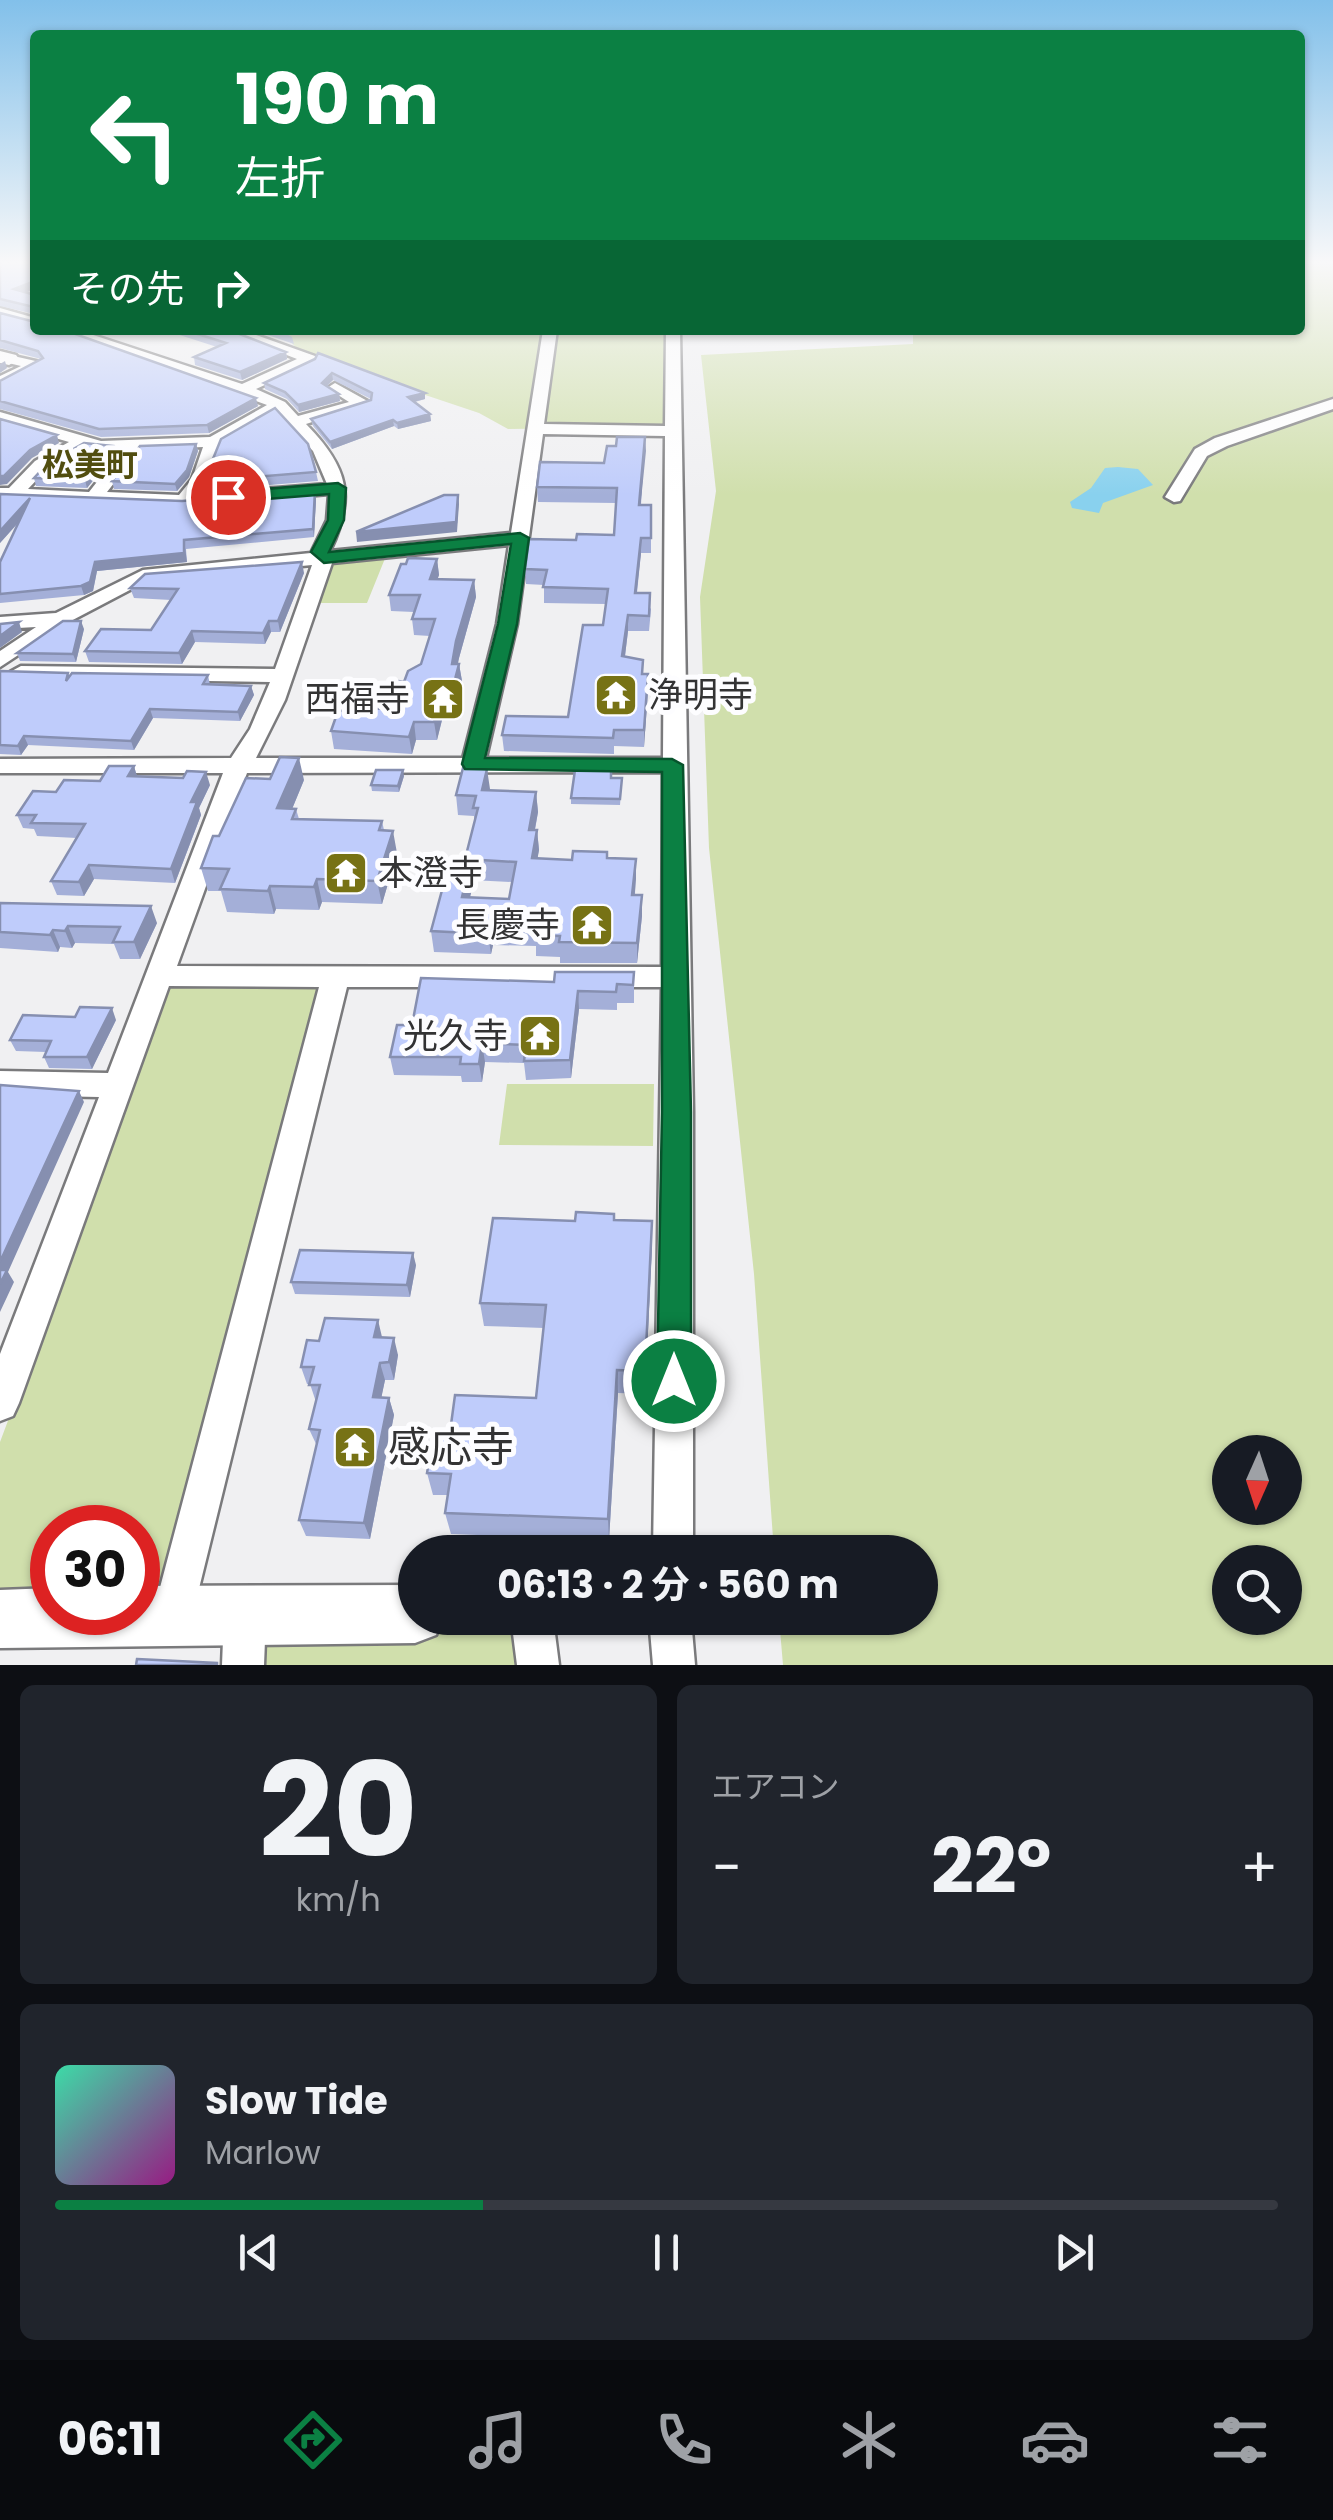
<!DOCTYPE html>
<html lang="ja">
<meta charset="utf-8">
<style>
:root{--surface:#171b24;--page:#20242c;--text:#f1f3f6;--muted:#9ea1a6;--line:#363941;--accent:#0b8043}
body{margin:0;font-family:Poppins,"Noto Sans JP",sans-serif;background:var(--page);color:var(--text);height:100vh;display:flex;flex-direction:column;font-size:38px;white-space:nowrap}
*{box-sizing:border-box;margin:0}
p{font-size:32px;color:var(--muted)}
.icon{flex:none;width:55px;height:55px;fill:none;stroke:currentColor;stroke-width:2;stroke-linecap:round;stroke-linejoin:round}
.map{position:relative;height:1665px;overflow:hidden}
.sheet{display:flex;flex-direction:column;gap:20px;padding:20px;background:#0d0f14;flex:1}
.sheet>*{flex:none}
.banner{position:absolute;left:30px;top:30px;width:1275px;height:305px;border-radius:10px;box-shadow:0 2px 8px #0004;background:#0b8043;color:#fff;overflow:hidden}
.needle{width:65px;rotate:183deg}
.buttons{position:absolute;left:1212px;top:1435px;display:grid;gap:20px}
.buttons a{display:grid;place-items:center;width:90px;height:90px;border-radius:50%;background:var(--surface);box-shadow:0 2px 8px #0004;font-size:50px}
.speed{position:absolute;left:30px;top:1505px;display:flex;gap:20px;font-size:50px;font-weight:700;text-align:center}
.speed>*{display:grid;place-content:center;width:130px;height:130px;border-radius:50%;background:var(--surface);box-shadow:0 2px 8px #0004;line-height:1}
.speed .limit{border:15px solid #d22;background:#fff;color:#111}
.pin{position:absolute;display:grid;place-items:center;width:85px;height:85px;color:#fff;margin:-42px;border:5px solid #fff;border-radius:50%;box-shadow:0 2px 10px #0007}
.me{position:absolute;width:110px;margin:-55px;rotate:0deg;stroke-linejoin:round;filter:drop-shadow(0 0 8px #0008)}
.turn{display:flex;align-items:center;gap:35px;height:210px;padding:0 40px;font-size:45px}
.turn .icon{width:130px;height:130px;stroke-width:2.5}
.turn b{display:block;font-size:70px;line-height:85px}
.then{display:flex;align-items:center;height:95px;padding:0 40px;background:#0003;gap:20px;font-size:38px}
.big{font-size:75px;font-weight:700;line-height:1.1}
.sheet .widget{flex:1;display:flex;flex-direction:column;justify-content:center;gap:15px;min-width:0;padding:0 35px;border-radius:15px;background:var(--page)}
.sheet .dial{align-items:center;gap:0}
.dial b{font-size:130px;line-height:1}
.song{display:flex;align-items:center;gap:30px}
.cover{width:120px;height:120px;border-radius:15px;background:linear-gradient(135deg,hsl(160 70% 55%),hsl(310 70% 35%))}
.played{height:10px;border-radius:5px;background:linear-gradient(90deg,var(--accent) 35%,var(--line) 35%)}
.keys{display:flex;justify-content:space-around;direction:ltr}
.heat{display:flex;justify-content:space-between;align-items:center;font-size:55px;direction:ltr}
.sheet .tiles{flex:1;display:grid;gap:20px;grid-template-columns:1fr 1fr}
.widget:last-child{grid-column:span 2}
.trip{position:absolute;left:398px;top:1535px;width:540px;height:100px;border-radius:50px;background:var(--surface);box-shadow:0 2px 8px #0004;font-weight:700;line-height:100px;text-align:center}
.tab-bar{display:flex;height:160px;justify-content:space-around;align-items:center;background:#090b0e;color:var(--muted)}
.tab-bar .icon{width:70px;height:70px}
.tab-bar .on{color:var(--accent)}
.tab-bar b{font-size:45px;color:var(--text)}
.map>svg:first-child{display:block}
.green{fill:#d0dfac;fill-rule:evenodd}
.water{fill:#89d1ee}
.lines{fill:none;stroke-linecap:round;stroke-linejoin:round}
.street-casing{stroke:#7a7a7c;stroke-width:5}
.secondary-casing{stroke:#7a7a7c;stroke-width:5}
.street{fill:#fff;fill-rule:evenodd}
.secondary{fill:#fff;fill-rule:evenodd}
.wall{fill:#a4afd8;fill-rule:evenodd}
.shaded-wall{fill:#868fb0}
.building{fill:#bfccfb;stroke:#868fb0;stroke-width:2.5}
.route{fill:#0b8043;stroke:#07532c;stroke-width:2.5}
.labels{text-anchor:middle;stroke-width:10;stroke-linejoin:round;paint-order:stroke}
.far-neighbourhood-label{font-size:32px;font-weight:bold;fill:#514d0f;stroke:#fdfdff}
.poi-label{font-size:35px;fill:#333334;stroke:#fdfdff;text-anchor:end}
.near-poi-label{font-size:42px;fill:#333334;stroke:#fdfdff;text-anchor:start}
</style>
<div class="map">
<svg width="1333" height="1665" viewBox="0 0 1333 1665">
<rect width="100%" height="100%" fill="#f0f0f2"/>
<!-- green -->
<path class="green" d="M1300,261H1333V1665H783L779,1618H920V1552H774L754,1274L709,848L700,597L716,491L701,355L913,344V330H1300ZM1230,1452H1285V1508H1230ZM1230,1562H1285V1618H1230Z
M278,330H668L674,427L508,429L479,413L303,354Z
M386,556L367,603H315L332,562Z
M321,983L164,1596L138,1597V1528H52V1601L0,1603V1442L172,984Z
M507,1084H654L653,1146L499,1145Z
M245,1615L532,1618L538,1665H243Z"/>
<!-- water -->
<path class="water" d="M1118,467L1138,469L1153,485L1103,503L1099,513L1072,508L1070,502L1091,488L1105,468Z"/>
<g class="lines">
<!-- street casing -->
<g class="street-casing">
<path id="street" d="M0,308L35,318V326L0,316Z
M57,330H78L242,384L297,359L222,330H242L315,356V362L256,389L285,402L298,416L349,402L327,388L335,383L371,403L306,424C348,467 356,497 330,551L511,533L543,330H557L544,424L665,426L666,330H680L693,1112V1552H653L662,987H347L189,1629L174,1635L159,1629L153,1614L319,987L169,986L19,1403L13,1416L0,1421V1354L99,1097L0,1095V1071L108,1073L223,773H0V759L231,758L250,729L270,682L21,678L10,672L21,666L275,669L312,565L147,581L67,623L0,667V651L36,627L0,629V617L56,613L143,570L311,553L327,520L329,494L184,506L0,498V488H9L35,461L69,442L0,422V412L101,441L210,437L267,405ZM277,412L313,451L327,484L198,494L209,480L220,445ZM543,434L665,436L663,758H486L517,624ZM85,447L122,450L89,492L28,489L47,469ZM203,447L192,479L179,495L107,492L140,450ZM509,545L497,624L463,758H256L285,700L332,563ZM663,772L662,967L177,966L247,773Z
M9,355L40,362L42,365L0,387V376L21,366L4,362L2,359Z
M1333,399V409L1227,446L1207,456L1180,501L1174,502L1165,497L1195,449L1215,438Z
M245,1594L260,1600L266,1615L264,1665H222L224,1615L230,1600Z
M511,1618H553L559,1665H517Z
M649,1618H691L695,1665H653Z"/>
</g>
<!-- secondary casing -->
<g class="secondary-casing">
<path id="secondary" d="M0,351L16,355L19,359L9,365L0,363Z
M415,1585V1618H443L436,1635L415,1643L0,1648V1590L52,1588V1612H138V1586Z"/>
</g>
<!-- street -->
<use href="#street" class="street"/>
<!-- secondary -->
<use href="#secondary" class="secondary"/>
</g>
<!-- wall -->
<path class="wall" d="M0,261H35V289L26,292L35,295L34,314L0,306Z
M0,313L258,406L209,433L101,437L0,409V381L41,359L0,348Z
M164,330H229L286,352L287,359L242,380L195,365L194,357L217,347Z
M253,330H279L292,337L294,344Z
M315,359L425,393V399L415,402L430,414L431,421L398,429L394,426L332,449L313,426L311,419L371,399L333,380L327,386L339,394L340,401L299,412L287,399L265,389L264,383Z
M645,437L641,505H651V553H641L637,593L651,609L649,631H628L625,656L644,674H648L644,747L614,746V754L504,751L502,735L568,717L603,625L606,604L544,603V585L526,584L525,569L576,540L614,535L616,503L538,502L537,487L604,463L616,446Z
M196,444L198,451L189,477L177,491L114,489L112,481Z
M113,446L115,453L87,488L36,486L34,478Z
M316,472L318,481L206,490L204,481Z
M0,494L182,501L316,499L314,537L186,549L187,562L97,571L93,591L84,595L0,603V562L19,522L0,543Z
M437,559L439,575L437,579L474,580L476,597L459,658L457,664H459L462,681L452,716H443L437,740H416L412,754L334,749L331,731L390,708L404,682L421,664L430,636L414,635L412,619L414,612L391,611L389,595L406,564Z
M304,573L280,632H271L265,644L195,642L182,664L89,662L85,651L151,630L171,600L134,598L130,588Z
M84,629L76,662L20,661L17,653Z
M0,671L69,676L208,675L210,685L251,686L254,695L240,721L153,718L134,750L28,745L21,755L0,754Z
M134,766L137,777L210,785L199,808L201,815L175,883L94,879L84,896L57,895L51,881L77,838L37,836L34,829L23,828L17,815L56,792L100,781Z
M404,776L399,792L372,791L371,785Z
M611,776V778H622L620,805L571,804V798Z
M304,780L292,809H296L299,819L382,821L384,830L397,853L382,904L322,902L319,910L276,909L274,914L227,912L221,891H208L201,868L219,836Z
M490,789L489,791L536,792L538,812L535,830H537L539,850L537,859H636L635,895H642V916L637,963H560V957L536,956V946L493,945L491,954L434,952L431,931L466,868L465,859L474,822V816L458,815L456,795ZM471,880L512,882L509,899L470,897L472,889Z
M0,903L157,923L140,959H120L114,944L75,943L72,948L60,947L58,952L0,948Z
M634,972V1003H617V1010L579,1009L571,1078L526,1080L524,1063L485,1062L482,1082H462L461,1076L394,1075L390,1057L412,1025L554,982Z
M116,1020L92,1069L49,1068L44,1057L46,1052L16,1051L10,1040Z
M614,1220L652,1221V1245L645,1394L618,1393L609,1540L451,1534L445,1513L448,1495H433L427,1473L450,1432L536,1398L544,1328L484,1326L480,1303L575,1221Z
M416,1265L410,1297L295,1294L291,1282Z
M382,1337L398,1355L394,1380H385L381,1398H389L394,1415L370,1539L306,1536L299,1520L317,1446L309,1429L316,1402L310,1384H307L301,1367L319,1341Z"/>
<!-- shaded-wall -->
<path class="shaded-wall" d="M35,281V289L16,296L14,289Z
M286,352L287,359L242,380L240,372Z
M5,361L7,368L0,373V364Z
M332,373L333,380L323,389L322,383Z
M425,393V399L409,403L408,397Z
M339,394L340,401L299,412L298,405Z
M256,398L258,406L209,433L207,425Z
M430,414L431,421L398,429L397,423Z
M393,420L394,426L332,449L330,442Z
M57,435L59,443L32,458L7,484L0,485V476L30,450Z
M645,437L646,451L639,520V505Z
M196,444L198,451L189,477L177,491L175,484Z
M113,446L115,453L87,488L85,480Z
M315,490L316,499L314,537L313,529Z
M458,495L459,504L457,532L357,542L356,532Z
M30,498L33,506L0,543V531Z
M641,538V553L635,608V593Z
M184,540L187,562L97,571L93,591L84,595L81,586L95,562Z
M437,559L439,575L432,596L430,579Z
M302,562L304,573L280,632L278,621Z
M474,580L476,597L459,658L455,681L452,664L456,641Z
M628,615V631L623,672L622,656Z
M81,621L84,629L76,662L73,654Z
M269,621L271,632L265,644L263,633Z
M19,622L22,632L0,648V636Z
M192,631L195,642L182,664L179,653Z
M459,664L462,681L452,716L450,698Z
M648,674V690L644,747V730Z
M251,686L254,695L240,721L238,712Z
M441,698L443,716L437,740L434,722Z
M150,709L153,718L134,750L131,741Z
M414,722L416,740L412,754L409,737Z
M24,736L28,745L21,755L18,746Z
M299,758L304,780L283,831L277,808Z
M134,766L138,780L128,776Z
M487,769L490,789L484,810L482,790Z
M403,770L404,776L399,792L398,786Z
M206,772L210,785L199,808L201,815L175,883L171,869L191,802Z
M536,792L538,812L531,850L529,830Z
M537,830L539,850L534,879L532,858Z
M393,831L397,853L382,904L377,881Z
M636,859V879L633,915L632,895Z
M89,865L94,879L84,896L79,882Z
M469,868L472,889L465,917L462,897Z
M317,879L322,902L319,910L314,887Z
M270,886L276,909L274,914L268,891Z
M642,895V916L637,963V943Z
M151,906L157,923L140,959L134,942Z
M490,924L493,945L491,954L488,934Z
M68,926L75,943L72,948L65,931Z
M53,930L60,947L58,952L50,935Z
M578,991L579,1009L571,1078L570,1060Z
M112,1008L116,1020L92,1069L87,1057Z
M482,1043L485,1062L482,1082L479,1064Z
M79,1091L84,1102L8,1272L14,1282L0,1312V1262Z
M652,1221V1245L645,1394V1371Z
M413,1253L416,1265L410,1297L407,1285Z
M378,1320L382,1337H374Z
M394,1338L398,1355L394,1380L389,1362Z
M380,1363L385,1380L378,1414L373,1397Z
M617,1370L618,1393L609,1540L608,1519Z
M389,1398L394,1415L370,1539L364,1523Z"/>
<!-- building -->
<path class="building" d="M0,261H35V281L14,289L35,295V322L34,307L0,299Z
M0,313L35,322V330H64L256,398L207,425L99,429L0,401V381L43,358L38,351L0,340Z
M185,330H229L286,352L240,372L194,357L226,343Z
M318,353L425,393L408,397L430,414L397,423L393,420L330,442L311,419L371,400L372,393L332,373L322,383L339,394L298,405L285,392L264,383L315,359Z
M275,408L308,444L316,472L204,481L221,439Z
M0,419L57,435L30,450L4,476H0Z
M617,437H645L639,505H651V538H641L635,593H650L649,616L628,615L622,656L643,660L642,674H648L644,730H614L613,738L502,735L506,716L568,717L583,625H603L608,589L543,587L547,570L525,569L529,539L576,540L577,534L614,535L617,488L537,487L540,462L604,463L607,446H616Z
M84,443L113,446L85,480L34,478L47,464Z
M196,444L187,470L175,484L112,481L140,446Z
M315,490L313,529L184,540V553L95,562L90,582L81,586L0,594V562L30,498L0,531V494L182,501Z
M444,495H458L456,522L356,532Z
M408,558L437,559L430,579L474,580L456,641L452,664H459L450,698H441L434,722H414L409,737L331,731L338,711L390,708L398,681L404,682L408,671L421,664L435,619H412L420,595H389L401,564H406Z
M302,562L278,621H269L263,633L192,631L179,653L85,651L101,629L151,630L178,589L130,588L145,574Z
M63,621H81L73,654L17,653Z
M19,622L0,636V624Z
M0,671L68,673L66,681L72,673L208,675L203,684L251,686L238,712L150,709L131,741L24,736L18,746L0,745Z
M280,757L299,758L277,808L296,809L292,819L382,821L379,830L393,831L377,881L317,879L314,887L270,886L268,891L220,889L229,869L201,868L213,836H219L246,778L270,779Z
M109,766H134L128,776L183,778L187,771L206,772L191,802H197L171,869L89,865L79,882L51,881L85,824L31,823L36,815H17L33,791L56,792L64,780L100,781Z
M463,768L487,769L482,790L536,792L529,830H537L532,858L572,860L573,851L607,852V858L636,859L632,895H642L637,943L559,942L560,936L535,935L536,926L490,924L488,934L431,931L448,868H469L462,897L509,899L516,862L465,859L478,808H473L476,796L456,795Z
M376,770H403L398,786L371,785Z
M575,770H611V778H622L620,799L571,798Z
M0,903L151,906L134,942H113L120,927L68,926L65,931L53,930L50,935L0,932Z
M555,972H634L633,985L617,984L616,992L578,991L570,1060L524,1061L526,1045L482,1043L479,1064H460L461,1057H390L397,1025H412L421,978L554,982Z
M80,1007L112,1008L87,1057H44L51,1041L10,1040L23,1015L75,1017Z
M0,1085L79,1091L0,1262Z
M576,1212L614,1214V1220L652,1221L645,1371L617,1370L608,1519L445,1513L451,1474L427,1473L434,1431L450,1432L455,1395L536,1398L546,1305L480,1303L493,1218L575,1221Z
M300,1250L413,1253L407,1285L291,1282Z
M0,1270H7L0,1284Z
M325,1318L378,1320L374,1337L394,1338L389,1362L380,1363L373,1397L389,1398L364,1523L299,1520L320,1430L309,1429L320,1385H309L314,1367H301L307,1340L319,1341Z
M137,1659L217,1663V1665H136Z"/>
<!-- sky -->
<linearGradient id="sky" x2="0" y2="1"><stop stop-color="#82c0ea"/><stop offset="0.53" stop-color="#f8f8f9"/><stop offset="1" stop-color="#f8f8f9" stop-opacity="0"/></linearGradient>
<rect width="1333" height="495" fill="url(#sky)"/>
<!-- route -->
<path class="route" d="M338,483L346,488L344,520L329,552L520,533L529,538L517,624L485,758L672,759L683,765L691,1112V1381L686,1392L674,1397L662,1392L657,1381L662,1112V772L465,769L462,764L498,624L511,544L324,563L311,552L328,520L329,494L228,502L220,497L228,492Z"/>
<!-- icons -->
<defs>
<g id="temple-square" transform="scale(2.25)"><rect x="-9" y="-9" width="18" height="18" rx="4" fill="#777215" stroke="#fdfdff"/><path d="M0-6L5-2H3V0L6.5 2.5H4V6H1.5V3h-3V6H-4V2.5H-6.5L-3 0V-2H-5Z" fill="#fff"/></g>
</defs>
<g fill-rule="evenodd">
<use href="#temple-square" x="616" y="695"/>
<use href="#temple-square" x="443" y="699"/>
<use href="#temple-square" x="346" y="873"/>
<use href="#temple-square" x="592" y="925"/>
<use href="#temple-square" x="540" y="1036"/>
<use href="#temple-square" x="355" y="1447"/>
</g>
<g class="labels">
<!-- far-neighbourhood labels -->
<g class="far-neighbourhood-label">
<text x="90" y="476">松美町</text>
</g>
<!-- poi labels -->
<g class="poi-label">
<text x="648" y="707" text-anchor="start">浄明寺</text>
<text x="410" y="711">西福寺</text>
<text x="378" y="885" text-anchor="start">本澄寺</text>
<text x="560" y="937">長慶寺</text>
<text x="508" y="1048">光久寺</text>
</g>
<!-- near-poi labels -->
<g class="near-poi-label">
<text x="388" y="1462">感応寺</text>
</g>
</g>
</svg>
<div class="buttons">
<a><svg class="needle" viewBox="-14 -14 28 28"><path d="M0-13l5 13h-10z" fill="#e53935"/><path d="M0 13l5-13h-10z" fill="#9ea1a6"/></svg></a>
<a><svg class="icon" aria-label="search" viewBox="0 0 24 24"><circle cx="10" cy="10" r="6"/><path d="M15 15l6 6"/></svg></a>
</div>
<div class="speed"><div class="limit">30</div></div>
<div class="pin" style="left:228px;top:497px;background:#d93025"><svg class="icon" aria-label="arrive" viewBox="0 0 24 24"><path d="M6 21V4h12l-3 4 3 4H6"/></svg></div>
<svg class="me" style="left:674px;top:1381px" viewBox="-20 -20 40 40"><circle r="17" fill="#0b8043" stroke="#fff" stroke-width="3"/><path d="M0-11L8 9 0 5-8 9z" fill="#fff"/></svg>
<div class="trip">06:13 · 2 分 · 560 m</div>
<div class="banner">
<div class="turn"><svg class="icon" aria-label="left" viewBox="0 0 24 24"><path d="M17 20v-9H6M10 6l-5 5 5 5"/></svg><div><b>190 m</b>左折</div></div>
<div class="then">その先<svg class="icon" aria-label="right" viewBox="0 0 24 24"><path d="M7 20v-9h11M14 6l5 5-5 5"/></svg></div>
</div>
</div>
<section class="sheet">
<div class="tiles">
<div class="widget dial"><b>20</b><p>km/h</p></div>
<div class="widget"><p>エアコン</p>
<div class="heat"><a>−</a><b class="big">22°</b><a>+</a></div>
</div>
<div class="widget">
<div class="song"><i class="cover"></i><div><b>Slow Tide</b><p>Marlow</p></div></div>
<div class="played"></div>
<div class="keys"><svg class="icon" aria-label="previous" viewBox="0 0 24 24"><path d="M18 5L8 12l10 7zM5 5v14"/></svg><svg class="icon" aria-label="pause" viewBox="0 0 24 24"><path d="M8 5v14M16 5v14"/></svg><svg class="icon" aria-label="next" viewBox="0 0 24 24"><path d="M6 5l10 7-10 7zM19 5v14"/></svg></div>
</div>
</div>
</section>
<nav class="tab-bar">
<b>06:11</b>
<svg class="icon on" aria-label="directions" viewBox="0 0 24 24"><path d="M12 3l9 9-9 9-9-9zM9 14v-3h6M13 9l2 2-2 2"/></svg>
<svg class="icon" aria-label="music" viewBox="0 0 24 24"><path d="M9 18V5l10-2v13"/><circle cx="6" cy="18" r="3"/><circle cx="16" cy="16" r="3"/></svg>
<svg class="icon" aria-label="phone" viewBox="0 0 24 24"><path d="M5 4h4l2 5-3 2q2 4 5 5l2-3 5 2v4C11 20 4 13 5 4z"/></svg>
<svg class="icon" aria-label="climate" viewBox="0 0 24 24"><path d="M12 3v18M4 7l16 10M4 17L20 7"/></svg>
<svg class="icon" aria-label="car" viewBox="0 0 24 24"><path d="M5 17H2v-5l4-1 3-4h7l3 4 3 1v5h-3M9 17h6M6 11h13"/><circle cx="7" cy="17" r="2"/><circle cx="17" cy="17" r="2"/></svg>
<svg class="icon" aria-label="filters" viewBox="0 0 24 24"><path d="M4 7h16M4 17h16"/><circle cx="9" cy="7" r="2"/><circle cx="15" cy="17" r="2"/></svg>
</nav>
